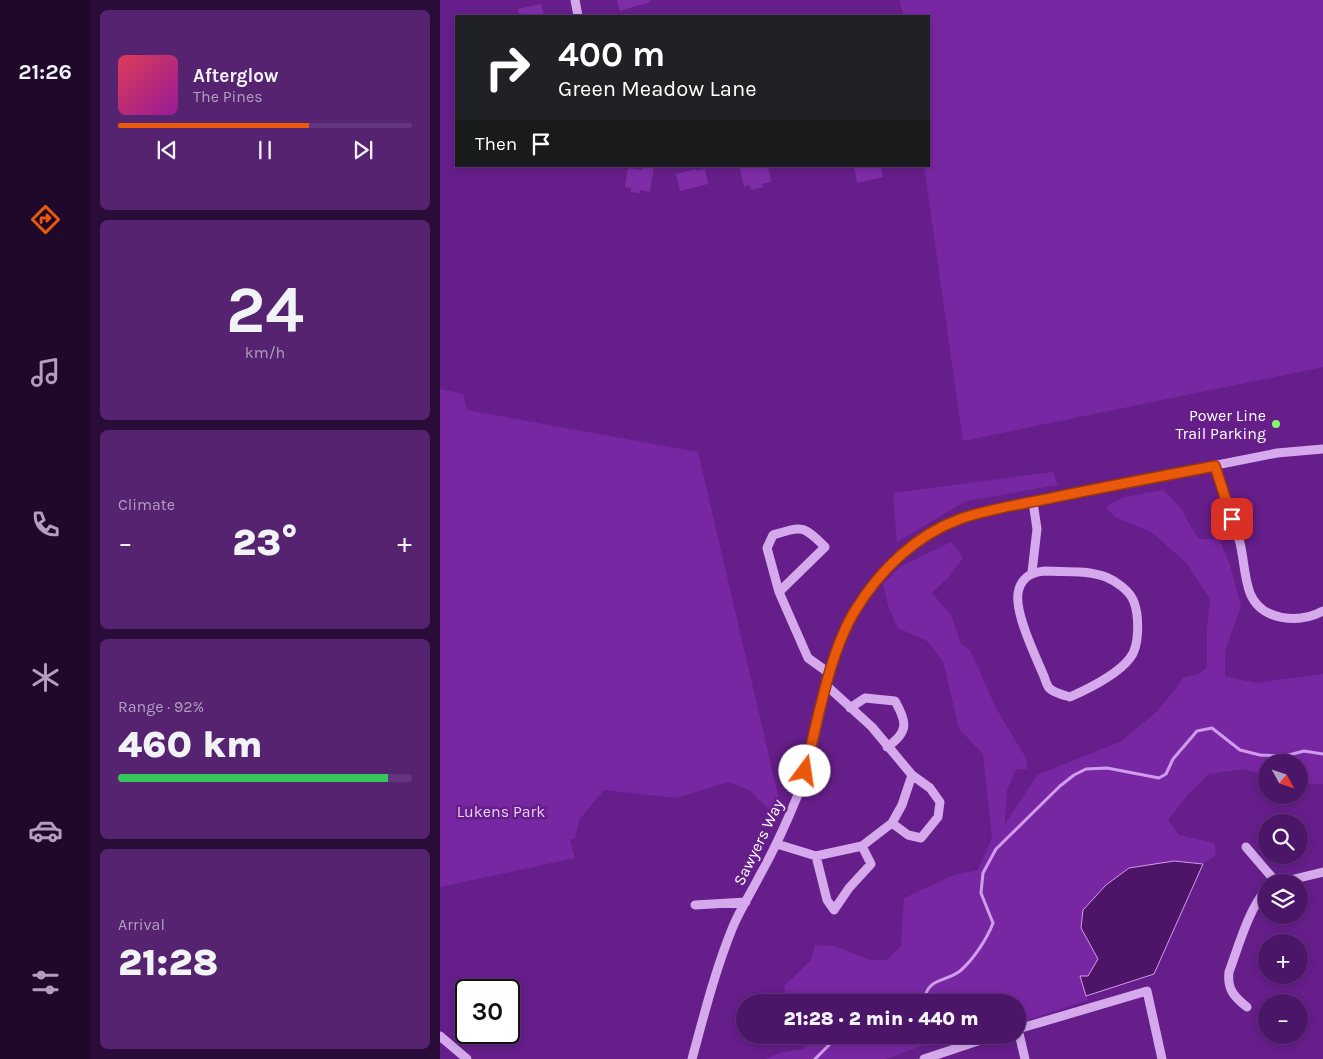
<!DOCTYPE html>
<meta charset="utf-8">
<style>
:root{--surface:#4c1668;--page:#562371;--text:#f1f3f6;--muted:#b29fc0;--line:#63357c;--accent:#ea580c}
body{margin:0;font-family:Karla,sans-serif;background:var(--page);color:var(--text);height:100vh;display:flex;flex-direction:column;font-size:19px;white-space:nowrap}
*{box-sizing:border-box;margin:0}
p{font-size:16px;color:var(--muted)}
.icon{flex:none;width:28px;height:28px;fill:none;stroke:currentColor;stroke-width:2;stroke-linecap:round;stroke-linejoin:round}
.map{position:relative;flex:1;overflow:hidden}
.side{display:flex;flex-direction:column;gap:10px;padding:10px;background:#2a0c39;width:350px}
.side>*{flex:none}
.top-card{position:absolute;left:15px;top:15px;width:475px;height:152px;border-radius:0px;box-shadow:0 2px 8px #0003,0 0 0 1px var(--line);background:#202124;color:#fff;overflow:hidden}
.needle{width:32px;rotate:130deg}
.tools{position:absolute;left:818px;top:754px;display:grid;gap:10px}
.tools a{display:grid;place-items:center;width:50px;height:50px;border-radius:50%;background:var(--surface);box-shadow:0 2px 8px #0003,0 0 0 1px var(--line);font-size:25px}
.speed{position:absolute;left:15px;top:979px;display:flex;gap:10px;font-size:25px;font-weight:700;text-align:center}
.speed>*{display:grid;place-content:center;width:65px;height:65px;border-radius:50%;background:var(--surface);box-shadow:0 2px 8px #0003,0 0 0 1px var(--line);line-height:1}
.speed .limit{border:2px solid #111;border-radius:8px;background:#fff;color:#111}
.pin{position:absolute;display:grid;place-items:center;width:42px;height:42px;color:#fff;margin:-21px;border-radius:10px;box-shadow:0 2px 8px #0006}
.me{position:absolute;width:55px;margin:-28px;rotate:14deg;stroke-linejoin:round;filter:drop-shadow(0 0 4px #0008)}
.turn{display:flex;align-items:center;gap:18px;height:105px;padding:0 20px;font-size:22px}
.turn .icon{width:65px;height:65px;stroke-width:2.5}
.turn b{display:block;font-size:35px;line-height:42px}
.then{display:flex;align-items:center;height:48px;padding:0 20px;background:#0003;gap:10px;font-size:19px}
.big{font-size:38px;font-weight:800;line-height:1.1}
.side .widget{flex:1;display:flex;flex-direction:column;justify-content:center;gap:8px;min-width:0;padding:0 18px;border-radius:8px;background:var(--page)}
.side .dial{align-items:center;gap:0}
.dial b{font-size:65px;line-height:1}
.song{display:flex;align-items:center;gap:15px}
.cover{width:60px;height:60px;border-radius:8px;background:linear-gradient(135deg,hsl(350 70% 55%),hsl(300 70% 35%))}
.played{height:5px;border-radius:2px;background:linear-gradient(90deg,var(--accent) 65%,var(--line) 65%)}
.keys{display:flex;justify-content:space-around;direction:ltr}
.heat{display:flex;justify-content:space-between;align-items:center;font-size:28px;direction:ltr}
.charge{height:8px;border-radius:4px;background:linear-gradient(90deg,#34c759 92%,var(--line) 0)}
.trip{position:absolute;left:296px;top:994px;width:290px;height:50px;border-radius:25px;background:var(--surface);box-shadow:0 2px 8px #0003,0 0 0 1px var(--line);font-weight:800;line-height:50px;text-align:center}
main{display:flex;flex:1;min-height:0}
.menu{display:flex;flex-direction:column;width:90px;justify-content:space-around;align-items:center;background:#1e092a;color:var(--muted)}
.menu .icon{width:35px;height:35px}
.menu .active{color:var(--accent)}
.menu b{font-size:22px;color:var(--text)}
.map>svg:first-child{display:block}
.green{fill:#7827a2}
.water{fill:#4e1468;stroke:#d09ced}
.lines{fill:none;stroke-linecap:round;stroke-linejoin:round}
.stream{stroke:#d09ced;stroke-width:3}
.building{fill:#7e2da7}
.minor{stroke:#d5a9ec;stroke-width:9}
.route-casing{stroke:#983908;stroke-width:12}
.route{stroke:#ea580c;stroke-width:9}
.poi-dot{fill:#82fb68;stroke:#661e8a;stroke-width:2}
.labels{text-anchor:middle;stroke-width:5;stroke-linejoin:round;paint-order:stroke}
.poi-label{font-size:16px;fill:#fff;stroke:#661e8a;text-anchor:end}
.park-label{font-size:16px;fill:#eacef9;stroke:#661e8a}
.street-label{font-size:16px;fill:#fff;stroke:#661e8a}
</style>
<main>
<nav class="menu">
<b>21:26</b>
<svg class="icon active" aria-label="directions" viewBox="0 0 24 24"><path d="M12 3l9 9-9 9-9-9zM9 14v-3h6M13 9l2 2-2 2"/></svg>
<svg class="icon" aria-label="music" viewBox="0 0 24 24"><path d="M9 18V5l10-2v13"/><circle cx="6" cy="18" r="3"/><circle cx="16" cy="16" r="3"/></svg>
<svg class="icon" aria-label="phone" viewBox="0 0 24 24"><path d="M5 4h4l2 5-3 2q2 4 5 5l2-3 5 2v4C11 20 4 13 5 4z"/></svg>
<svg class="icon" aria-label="climate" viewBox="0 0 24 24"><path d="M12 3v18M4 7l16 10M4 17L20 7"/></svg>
<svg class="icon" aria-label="car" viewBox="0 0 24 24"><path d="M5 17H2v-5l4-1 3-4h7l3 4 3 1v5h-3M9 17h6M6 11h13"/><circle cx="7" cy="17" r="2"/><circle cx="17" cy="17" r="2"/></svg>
<svg class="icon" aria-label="filters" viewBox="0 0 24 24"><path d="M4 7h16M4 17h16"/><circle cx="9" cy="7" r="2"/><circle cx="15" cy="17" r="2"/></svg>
</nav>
<section class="side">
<div class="widget">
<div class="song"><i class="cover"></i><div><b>Afterglow</b><p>The Pines</p></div></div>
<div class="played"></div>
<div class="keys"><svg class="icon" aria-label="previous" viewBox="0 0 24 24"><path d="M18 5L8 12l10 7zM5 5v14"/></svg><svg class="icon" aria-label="pause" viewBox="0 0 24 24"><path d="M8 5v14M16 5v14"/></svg><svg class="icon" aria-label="next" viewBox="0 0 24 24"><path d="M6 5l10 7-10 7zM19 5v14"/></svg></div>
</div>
<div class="widget dial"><b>24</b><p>km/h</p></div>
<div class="widget"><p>Climate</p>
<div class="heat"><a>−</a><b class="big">23°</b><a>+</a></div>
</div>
<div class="widget"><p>Range · 92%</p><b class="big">460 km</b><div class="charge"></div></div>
<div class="widget"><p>Arrival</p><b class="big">21:28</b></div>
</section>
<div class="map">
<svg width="883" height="1059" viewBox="0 0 883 1059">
<rect width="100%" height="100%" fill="#661e8a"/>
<!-- green -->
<path class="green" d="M460,0H883V367L523,441L484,166H489V16H463Z
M0,389L23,394L27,410L258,452L342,812L335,815L309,790L289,782L236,798L164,790L139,820L135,838L130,840L135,858L0,887Z
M613,472L618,485L526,501L457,542L453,493Z
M723,490L740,507L758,539H779L790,565L801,606L785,651V676L816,683L883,674V784H859V762H826V775L803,769L769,774L750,792L728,820L739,835L774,843L776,855L763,864L734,861L689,868L666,885L643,910L641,928L658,959L648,976H640L648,1000L578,1023V1002H346L344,986L371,960L375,945L394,946L430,960H447L461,946L464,898L514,875L538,870L552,838L543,754L519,729L503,661L487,641L458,628L449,609L443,584L460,567L511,542L523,558L510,576L492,593L511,615L521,644L530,650L556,708L586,758L587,769H576L567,790L565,824L597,775L680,742L714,714L736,689L743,678L759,674L767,667V628L770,599L747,564L713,533L675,517L666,507L681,498Z
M370,1035H512L446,1059H326L339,1053L363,1049L370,1038Z"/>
<!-- water -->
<path class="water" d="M734,861L763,864L714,974L646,996L640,976H648L658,959L641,928L643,910L666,885L689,868Z"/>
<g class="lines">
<!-- stream -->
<path class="stream" d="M484,1002C487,977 504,983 520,971C533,960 547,939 553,923L541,893L543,873L556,849L620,786L634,775L646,769L667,768L719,778L726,774L733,759L757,731L772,728L800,750L820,755L845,756L864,751L883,754
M375,1059L399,1035"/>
</g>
<!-- building -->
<path class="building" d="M177,0H210V2L180,11Z
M101,4L104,16H80L78,9Z
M203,166H214L210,192L200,190V193L191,192V188L185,187L188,168L202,170Z
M307,166H328L331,182L322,184L323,187L311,190L309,185L304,187L300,168Z
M414,166H441L443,177L417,183Z
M256,169L257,171L265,169L268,184L240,191L236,174Z"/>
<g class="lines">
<!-- minor -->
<path class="minor" d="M135,0L138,16
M775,465C783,491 793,517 800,543C804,559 804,577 810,593C821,621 859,624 883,611
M605,571C625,572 647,570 666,577C676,581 690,591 694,602C699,616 700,646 690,658C678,674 648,689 630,697C623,695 614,693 609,688C606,684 605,678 603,674C595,655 572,608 579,589C583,576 593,572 605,571Z
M592,572L597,529L593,502
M339,592L385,547C363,525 362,526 333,535L327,548L339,592L368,658L389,673
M387,686L432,727L472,775L490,788L500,802L498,817L481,838L468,835L452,823
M410,708L425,698L455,701C467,722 469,732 447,747
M337,844L376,856L422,846L452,823L462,805L472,775
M806,847L836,882
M376,856L387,900L394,910L409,888L431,864L422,846
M842,882L883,872
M255,905L306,902
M807,1007C794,997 787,989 789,972C798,948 809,908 826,890
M578,1029L707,991L722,1059
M578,1029L585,1059
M0,1036L27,1059
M252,1059C264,1015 275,971 292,929C299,911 311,893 320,875C334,850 346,824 357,797C373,757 378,713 390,672C409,605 452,546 519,520C531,515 544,512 555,509L837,453L883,449
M484,1059L556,1035"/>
</g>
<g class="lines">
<!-- route casing -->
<g class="route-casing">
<path id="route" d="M365,771C378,721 389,652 416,609C440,570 476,535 520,519C551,508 584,504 616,497C669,486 722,476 775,466L792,519"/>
</g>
<!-- route -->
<use href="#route" class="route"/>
</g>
<!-- markers -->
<circle class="poi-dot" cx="836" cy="424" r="5"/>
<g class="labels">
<!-- poi labels -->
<g class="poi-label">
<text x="826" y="421">Power Line<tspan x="826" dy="18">Trail Parking</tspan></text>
</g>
<!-- park labels -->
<g class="park-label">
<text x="61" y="817">Lukens Park</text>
</g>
<!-- street labels -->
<g class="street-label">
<text transform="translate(318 842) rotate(-64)" y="6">Sawyers Way</text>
</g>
</g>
</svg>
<div class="tools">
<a><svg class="needle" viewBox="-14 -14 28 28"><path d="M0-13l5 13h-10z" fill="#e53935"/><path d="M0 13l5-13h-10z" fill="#b29fc0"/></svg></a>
<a><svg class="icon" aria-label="search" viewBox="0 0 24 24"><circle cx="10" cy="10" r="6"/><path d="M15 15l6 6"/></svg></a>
<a><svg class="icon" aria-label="layers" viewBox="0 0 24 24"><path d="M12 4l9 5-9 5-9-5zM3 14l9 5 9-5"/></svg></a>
<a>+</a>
<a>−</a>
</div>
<div class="speed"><div class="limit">30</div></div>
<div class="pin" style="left:792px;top:519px;background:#d93025"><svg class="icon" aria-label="arrive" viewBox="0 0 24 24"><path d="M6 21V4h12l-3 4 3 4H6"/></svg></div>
<svg class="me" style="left:365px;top:771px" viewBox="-20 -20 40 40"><circle r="19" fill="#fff"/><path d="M0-13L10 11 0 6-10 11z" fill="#ea580c"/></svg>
<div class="trip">21:28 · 2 min · 440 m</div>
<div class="top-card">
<div class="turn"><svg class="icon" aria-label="right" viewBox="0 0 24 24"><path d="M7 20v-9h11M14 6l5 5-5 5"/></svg><div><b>400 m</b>Green Meadow Lane</div></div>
<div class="then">Then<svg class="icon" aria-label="arrive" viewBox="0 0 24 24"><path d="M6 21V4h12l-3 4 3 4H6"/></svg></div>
</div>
</div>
</main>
